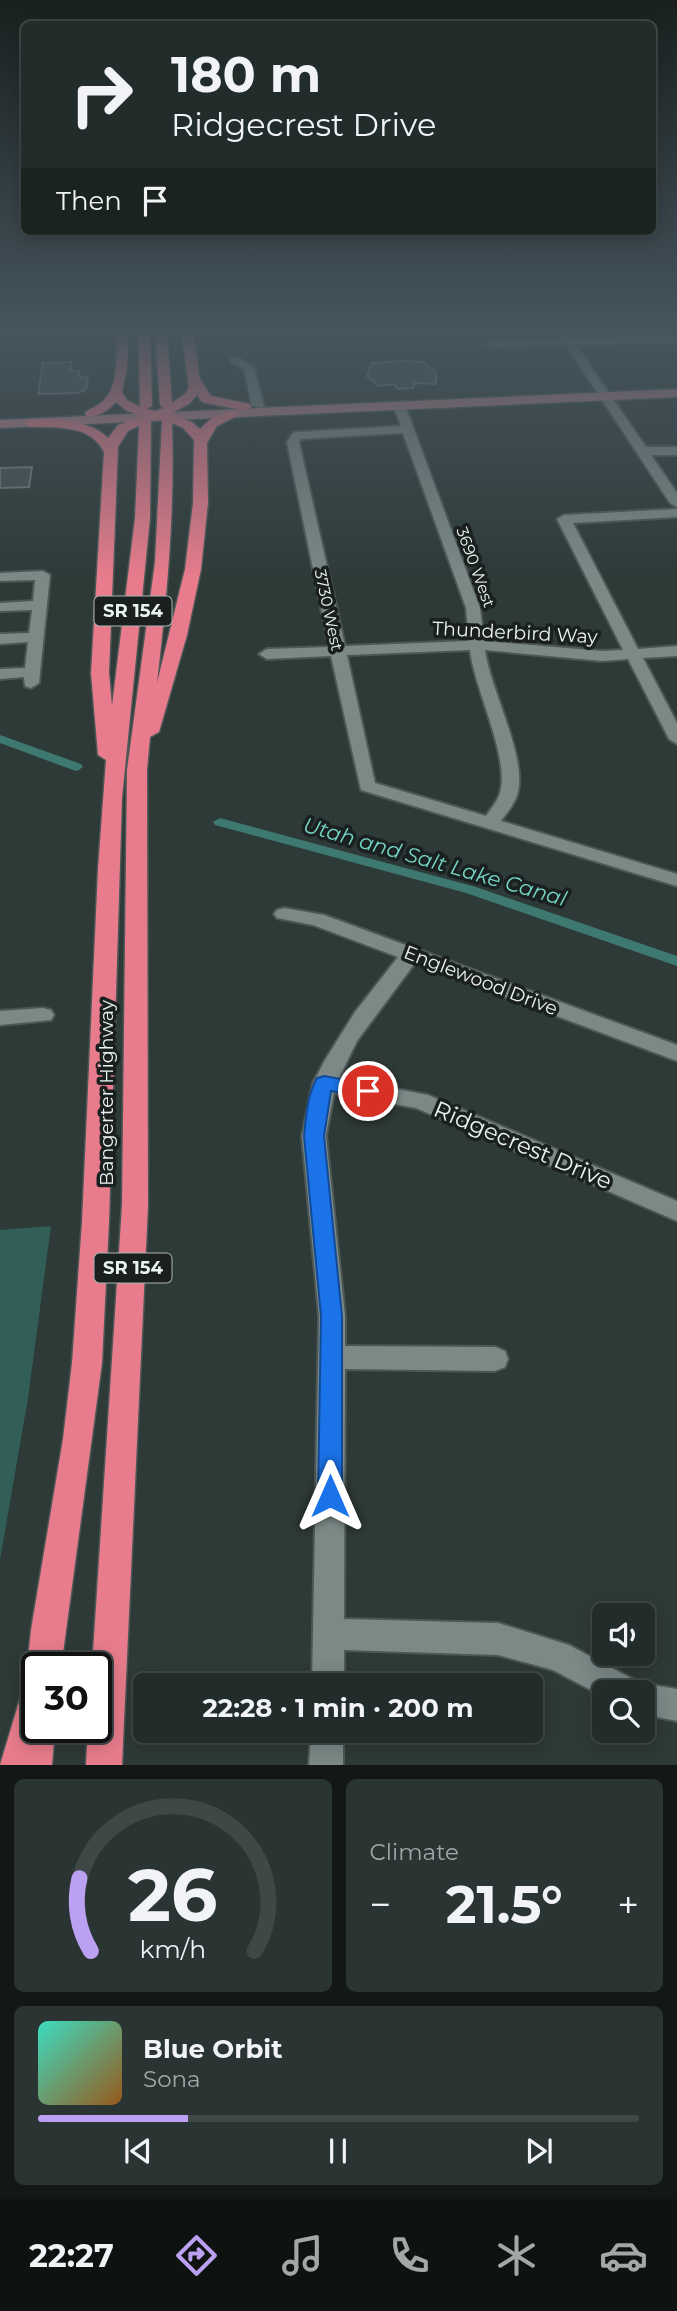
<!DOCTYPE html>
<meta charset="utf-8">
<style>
:root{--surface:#222c2a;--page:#2a3432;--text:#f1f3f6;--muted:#a2a7a8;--line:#3f4847;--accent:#bca0f2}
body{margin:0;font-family:Montserrat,sans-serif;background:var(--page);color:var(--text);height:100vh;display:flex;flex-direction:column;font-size:26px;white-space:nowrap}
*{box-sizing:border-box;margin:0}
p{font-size:23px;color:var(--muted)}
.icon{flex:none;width:38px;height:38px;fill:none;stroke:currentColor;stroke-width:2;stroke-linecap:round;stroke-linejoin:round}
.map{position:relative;height:1765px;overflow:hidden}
.details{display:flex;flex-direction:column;gap:14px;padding:14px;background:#131817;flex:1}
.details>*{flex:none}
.banner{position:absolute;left:21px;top:21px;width:635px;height:214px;border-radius:10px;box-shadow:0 4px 18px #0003,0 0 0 2px var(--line);background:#222c2a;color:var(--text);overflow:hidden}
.tools{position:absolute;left:592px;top:1603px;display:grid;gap:14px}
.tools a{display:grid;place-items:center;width:63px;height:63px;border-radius:10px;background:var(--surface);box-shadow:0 4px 18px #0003,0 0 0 2px var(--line);font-size:35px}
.speed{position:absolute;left:21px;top:1652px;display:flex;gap:14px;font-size:35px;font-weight:700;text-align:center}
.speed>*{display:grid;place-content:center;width:91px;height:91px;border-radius:50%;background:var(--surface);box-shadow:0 4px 18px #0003,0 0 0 2px var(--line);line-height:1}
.speed .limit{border:4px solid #111;border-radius:10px;background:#fff;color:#111}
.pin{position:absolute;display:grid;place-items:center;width:60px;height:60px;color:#fff;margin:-30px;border:4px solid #fff;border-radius:50%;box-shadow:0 2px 7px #0007}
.me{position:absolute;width:77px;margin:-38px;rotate:0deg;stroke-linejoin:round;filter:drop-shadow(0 0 5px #0008)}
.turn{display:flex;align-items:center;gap:24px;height:147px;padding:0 35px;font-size:32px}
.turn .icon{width:91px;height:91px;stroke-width:2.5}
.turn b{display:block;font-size:49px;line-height:60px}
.then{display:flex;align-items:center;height:66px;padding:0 35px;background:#0003;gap:14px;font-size:26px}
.big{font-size:52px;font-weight:700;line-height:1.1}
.details .widget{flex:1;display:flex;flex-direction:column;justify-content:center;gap:10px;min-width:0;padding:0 24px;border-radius:10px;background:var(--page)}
.details .dial{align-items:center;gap:0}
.dial svg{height:182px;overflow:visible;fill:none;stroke:var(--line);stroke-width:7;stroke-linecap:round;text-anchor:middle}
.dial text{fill:var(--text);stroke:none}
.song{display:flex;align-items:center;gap:21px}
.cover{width:84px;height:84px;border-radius:10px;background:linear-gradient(135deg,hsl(170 70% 55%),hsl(30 70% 35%))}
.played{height:7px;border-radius:4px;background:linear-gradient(90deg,var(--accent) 25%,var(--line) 25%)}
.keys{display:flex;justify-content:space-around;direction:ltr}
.heat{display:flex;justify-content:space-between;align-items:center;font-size:38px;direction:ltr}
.details .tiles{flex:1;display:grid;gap:14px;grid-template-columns:1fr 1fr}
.widget:last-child{grid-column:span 2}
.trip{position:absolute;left:133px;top:1673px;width:410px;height:70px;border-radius:10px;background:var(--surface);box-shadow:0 4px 18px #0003,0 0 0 2px var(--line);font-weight:700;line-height:70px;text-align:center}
.menu{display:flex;height:112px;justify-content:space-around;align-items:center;background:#0e1211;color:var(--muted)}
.menu .icon{width:49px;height:49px}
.menu .on{color:var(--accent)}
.menu b{font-size:32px;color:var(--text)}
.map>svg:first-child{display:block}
.green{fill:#315e57}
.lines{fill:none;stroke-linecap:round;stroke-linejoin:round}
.canal{fill:#3d7970;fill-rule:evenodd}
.building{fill:#44504e;stroke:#6f7c7a;stroke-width:2}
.minor-casing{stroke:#4d5755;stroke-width:4}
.major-casing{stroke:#4d5755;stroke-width:3}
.highway-casing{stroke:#4d5755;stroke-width:3}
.minor{fill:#7c8987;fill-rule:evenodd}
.major{fill:#bd818a;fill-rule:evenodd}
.highway{fill:#e87c8c;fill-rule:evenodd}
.route{fill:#1a73e8;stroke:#114b97;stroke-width:2}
.labels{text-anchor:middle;stroke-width:7;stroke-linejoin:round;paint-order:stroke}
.far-street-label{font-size:16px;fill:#eaf2f0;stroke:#1a201f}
.shield{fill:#1a201f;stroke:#acb3b1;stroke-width:2}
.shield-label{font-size:18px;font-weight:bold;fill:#eaf2f0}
.street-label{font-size:19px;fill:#eaf2f0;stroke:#1a201f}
.water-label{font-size:21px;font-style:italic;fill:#74d5c6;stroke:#1a201f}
.near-street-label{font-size:23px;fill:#eaf2f0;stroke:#1a201f}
</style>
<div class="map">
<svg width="677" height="1765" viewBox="0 0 677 1765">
<rect width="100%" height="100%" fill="#2e3a38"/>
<!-- green -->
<path class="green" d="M51,1226L28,1398L0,1560V1230Z"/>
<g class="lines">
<!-- canal -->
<path class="canal" d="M0,735L81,764L83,767L77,771L73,770L0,743Z
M220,818L476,887L677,956V966L466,893L215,825L213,822Z"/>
</g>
<!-- building -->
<path class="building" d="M404,361L422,362L436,372V384L415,383L413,388L398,389L394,384L379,386L367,376L372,363Z
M72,362L70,371H79L80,378L88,377L86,389L78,393L38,394L43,363Z
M32,467L29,487L0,488V468Z"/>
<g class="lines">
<!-- minor casing -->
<g class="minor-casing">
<path id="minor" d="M557,332H567L572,339L677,336V342L576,345L646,447H677V455H651L677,493V507L670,503L566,345L490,347L485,344L490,341L561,339Z
M231,358H239L254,367L264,406L262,408L252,406L244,369L231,362Z
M399,402L405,405L480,608L484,641L602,651L623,650L557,519L564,515L677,509V517L573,523L638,649L677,646V656L643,658L677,723V744L669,739L628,659L602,661L485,650C490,690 531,764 516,798C513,806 506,814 501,821L677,874V886L361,790L331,656L267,659L259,654L267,649L329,647L287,442L293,433L297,432L401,426L393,405ZM403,433L466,608L469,641L345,646L299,442L301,439ZM470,650C474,690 514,764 498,798C495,804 490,810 486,816L375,783L347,655Z
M43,571L50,575L39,683L31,688L25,686L24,677L0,679V669L25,668L28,642L0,644V634L29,633L32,610L0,611V603L33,601L35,580L0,581V573Z
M284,908L324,915L677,1045V1061L415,963L357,1041L339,1078L428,1095L677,1201V1221L416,1108L334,1093L326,1136L345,1316V1346L495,1347L505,1351L508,1359L505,1367L495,1371L345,1369L344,1619L498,1623L569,1645L640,1683L677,1689V1721L642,1714V1692H604V1697L553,1670L498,1655L344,1650V1685H312L319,1316L302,1136L313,1083L325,1060L355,1012L398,957L313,925L277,918L274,914L277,910Z
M43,1008L51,1010L54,1015L51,1020L0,1025V1011Z
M311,1731H343V1765H309Z"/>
</g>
<!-- major casing -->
<g class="major-casing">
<path id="major" d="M677,389V397L0,428V420Z"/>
</g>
<!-- highway casing -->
<g class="highway-casing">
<path id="highway" d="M117,332H129L127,368L122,392L127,400L140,407L138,332H150L152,406L147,409L155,411L163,408L160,405L155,332H167L172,403L186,393L189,387L181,332H193L200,379L211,396L250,404L252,407L246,411L206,403L202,402L197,395L189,404L170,414L192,422L200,429L213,417L235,410L241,414L217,426L207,443L208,503L201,569L187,635L159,732L150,737L147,770L148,1205L122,1765H86L88,1727H96V1668H92L122,1205L127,770L155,562L162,420L151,421L150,518L122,798L109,1222L102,1363L61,1668H37V1727L55,1729L52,1765H0L25,1682L31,1679L27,1668L31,1630L63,1439L72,1363L82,1222L98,869L106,760L98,755L91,673L104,452C90,424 57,428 30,427L24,423L30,419C56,420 88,418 108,438L118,425L142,416L127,411L116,402C109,410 98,418 86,416L85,413C90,408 97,407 103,401C120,385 116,354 117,332ZM172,423L183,428L194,440L193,503L185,569L157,683C167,596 175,511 172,423ZM139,426L135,518L112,706L109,673L118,447L128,431Z"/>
</g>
<!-- minor -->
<use href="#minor" class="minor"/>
<!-- major -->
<use href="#major" class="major"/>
<!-- highway -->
<use href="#highway" class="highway"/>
</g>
<!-- sky -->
<linearGradient id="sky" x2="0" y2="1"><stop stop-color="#19201f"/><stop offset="0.57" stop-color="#46555e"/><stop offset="1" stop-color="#46555e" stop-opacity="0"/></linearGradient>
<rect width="677" height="579" fill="url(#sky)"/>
<!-- route -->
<path class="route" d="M324,1076L368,1084L374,1086L377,1091L374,1096L368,1098L331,1091L324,1136L342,1316V1496L339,1504L330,1507L322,1504L318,1496L321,1316L304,1136C306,1117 307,1096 317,1078Z"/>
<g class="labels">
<!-- far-street labels -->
<g class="far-street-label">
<text transform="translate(476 567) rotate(70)" y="6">3690 West</text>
<text transform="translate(329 610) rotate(78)" y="6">3730 West</text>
</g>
<!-- shield labels -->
<g class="shield">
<rect x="94.5" y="596.5" width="77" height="29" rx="5"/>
<rect x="94.5" y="1253.5" width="77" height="29" rx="5"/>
</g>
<g class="shield-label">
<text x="133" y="617">SR 154</text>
<text x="133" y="1274">SR 154</text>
</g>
<!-- street labels -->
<g class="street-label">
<text transform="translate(515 632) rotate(3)" y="7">Thunderbird Way</text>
<text transform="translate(481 980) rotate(21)" y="7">Englewood Drive</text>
<text transform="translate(106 1093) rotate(-90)" y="7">Bangerter Highway</text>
</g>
<!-- water labels -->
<g class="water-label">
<text transform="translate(435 862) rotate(16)" y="7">Utah and Salt Lake Canal</text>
</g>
<!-- near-street labels -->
<g class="near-street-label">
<text transform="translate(523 1145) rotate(23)" y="8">Ridgecrest Drive</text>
</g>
</g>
</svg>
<div class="tools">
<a><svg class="icon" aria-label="sound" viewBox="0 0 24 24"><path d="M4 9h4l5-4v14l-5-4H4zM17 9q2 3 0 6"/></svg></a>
<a><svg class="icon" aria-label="search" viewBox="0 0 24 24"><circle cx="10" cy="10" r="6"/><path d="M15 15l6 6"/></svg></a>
</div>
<div class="speed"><div class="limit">30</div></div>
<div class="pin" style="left:368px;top:1091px;background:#d93025"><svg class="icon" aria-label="arrive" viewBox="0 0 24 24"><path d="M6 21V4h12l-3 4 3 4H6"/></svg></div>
<svg class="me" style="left:330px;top:1496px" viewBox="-20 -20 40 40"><path d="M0-17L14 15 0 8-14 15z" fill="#1a73e8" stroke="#fff" stroke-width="4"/></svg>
<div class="trip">22:28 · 1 min · 200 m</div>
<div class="banner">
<div class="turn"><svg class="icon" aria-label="right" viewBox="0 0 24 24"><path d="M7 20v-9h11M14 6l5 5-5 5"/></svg><div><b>180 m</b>Ridgecrest Drive</div></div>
<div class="then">Then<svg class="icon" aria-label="arrive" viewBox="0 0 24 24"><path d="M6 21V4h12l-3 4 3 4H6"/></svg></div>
</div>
</div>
<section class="details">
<div class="tiles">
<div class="widget dial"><svg viewBox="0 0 100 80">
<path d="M14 69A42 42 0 1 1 86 69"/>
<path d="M14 69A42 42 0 0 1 9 37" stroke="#bca0f2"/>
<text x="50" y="56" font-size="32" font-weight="700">26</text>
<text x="50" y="72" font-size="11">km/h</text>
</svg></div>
<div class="widget"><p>Climate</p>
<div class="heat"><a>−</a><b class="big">21.5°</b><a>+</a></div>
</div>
<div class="widget">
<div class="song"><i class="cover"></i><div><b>Blue Orbit</b><p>Sona</p></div></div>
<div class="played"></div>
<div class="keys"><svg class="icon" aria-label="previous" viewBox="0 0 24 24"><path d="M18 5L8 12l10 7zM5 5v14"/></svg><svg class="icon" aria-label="pause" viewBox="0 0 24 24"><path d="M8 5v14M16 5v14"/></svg><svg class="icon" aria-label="next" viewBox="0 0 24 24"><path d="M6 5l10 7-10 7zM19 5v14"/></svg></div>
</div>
</div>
</section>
<nav class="menu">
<b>22:27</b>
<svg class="icon on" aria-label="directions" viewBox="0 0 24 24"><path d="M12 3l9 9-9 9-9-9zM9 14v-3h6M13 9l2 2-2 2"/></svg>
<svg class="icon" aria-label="music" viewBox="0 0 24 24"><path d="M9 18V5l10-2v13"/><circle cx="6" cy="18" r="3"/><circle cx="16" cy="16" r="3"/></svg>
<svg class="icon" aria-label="phone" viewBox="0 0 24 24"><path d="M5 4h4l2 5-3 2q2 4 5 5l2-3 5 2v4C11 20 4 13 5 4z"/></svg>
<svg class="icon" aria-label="climate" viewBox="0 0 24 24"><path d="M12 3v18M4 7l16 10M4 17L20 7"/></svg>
<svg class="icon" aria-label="car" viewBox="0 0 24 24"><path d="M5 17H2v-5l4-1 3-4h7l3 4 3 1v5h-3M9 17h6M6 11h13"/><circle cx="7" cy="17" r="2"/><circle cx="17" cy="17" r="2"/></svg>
</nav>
